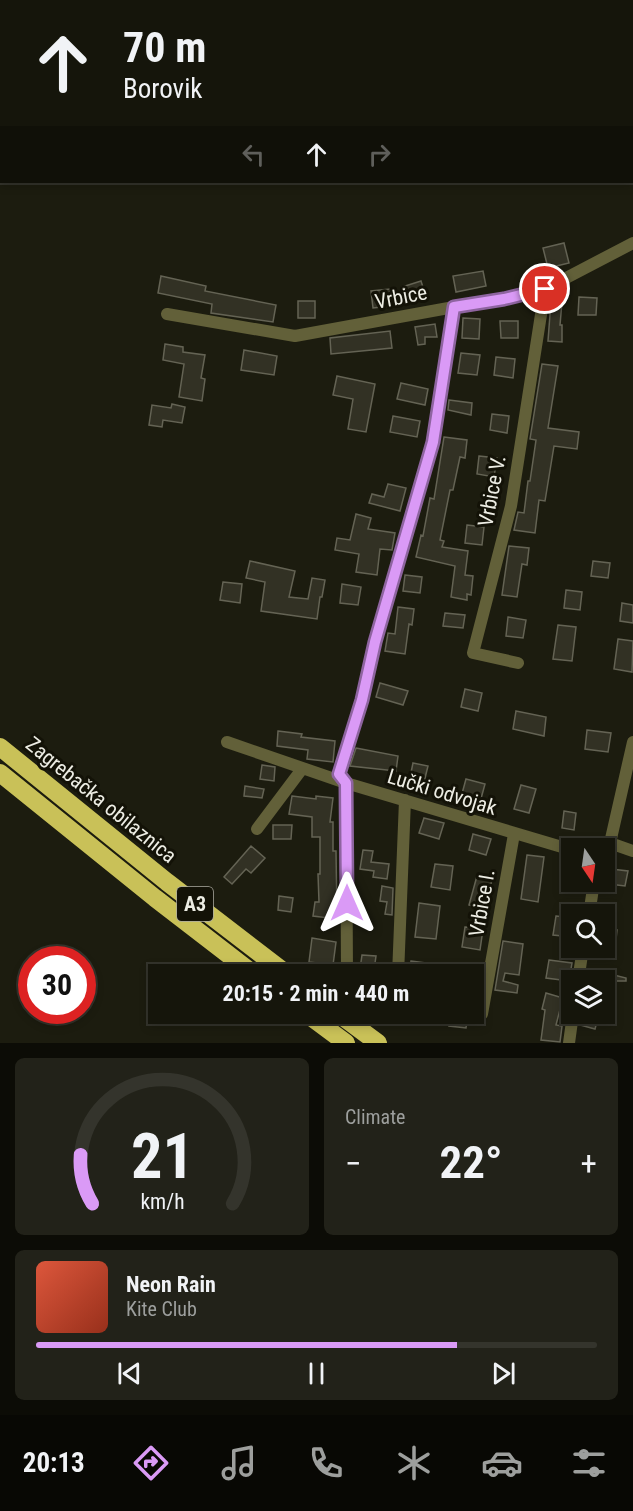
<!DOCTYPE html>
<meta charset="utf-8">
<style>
:root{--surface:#15150b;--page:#222219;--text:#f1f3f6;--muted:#9d9f9d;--line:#34342c;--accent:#da9af6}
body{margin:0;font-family:"Roboto Condensed",sans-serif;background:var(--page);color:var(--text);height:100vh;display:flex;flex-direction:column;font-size:22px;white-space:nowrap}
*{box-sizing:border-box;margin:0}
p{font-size:20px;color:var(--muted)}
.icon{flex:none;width:33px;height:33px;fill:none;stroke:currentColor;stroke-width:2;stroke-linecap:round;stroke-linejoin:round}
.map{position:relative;height:1043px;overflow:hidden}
.panel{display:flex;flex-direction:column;gap:15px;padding:15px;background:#0c0c06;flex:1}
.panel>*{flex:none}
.top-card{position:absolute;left:0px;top:0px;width:633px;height:183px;box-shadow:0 3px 9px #0003,0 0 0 2px var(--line);background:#15150b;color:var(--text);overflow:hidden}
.needle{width:39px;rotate:167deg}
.buttons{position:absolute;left:561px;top:838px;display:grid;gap:12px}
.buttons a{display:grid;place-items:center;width:54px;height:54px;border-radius:0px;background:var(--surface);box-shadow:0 3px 9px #0003,0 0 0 2px var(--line);font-size:30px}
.speed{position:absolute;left:18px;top:946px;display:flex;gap:12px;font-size:30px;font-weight:700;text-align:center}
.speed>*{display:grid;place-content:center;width:78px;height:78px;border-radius:50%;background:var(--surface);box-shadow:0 3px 9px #0003,0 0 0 2px var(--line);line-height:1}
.speed .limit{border:9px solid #d22;background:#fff;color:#111}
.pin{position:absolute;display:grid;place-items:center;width:51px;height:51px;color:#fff;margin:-26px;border:3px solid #fff;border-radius:50%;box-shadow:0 2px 6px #0007}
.me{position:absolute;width:66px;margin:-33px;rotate:0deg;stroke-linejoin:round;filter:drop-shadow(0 0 4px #0008)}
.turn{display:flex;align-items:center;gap:21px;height:126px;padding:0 24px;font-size:27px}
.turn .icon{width:78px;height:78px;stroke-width:2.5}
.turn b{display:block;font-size:42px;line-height:51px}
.lanes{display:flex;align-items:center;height:57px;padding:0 24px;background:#0003;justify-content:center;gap:30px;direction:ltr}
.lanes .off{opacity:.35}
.big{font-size:45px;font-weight:700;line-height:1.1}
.panel .tile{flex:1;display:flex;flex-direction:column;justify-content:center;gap:9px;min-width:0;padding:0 21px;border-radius:9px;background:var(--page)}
.panel .dial{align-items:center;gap:0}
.dial svg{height:156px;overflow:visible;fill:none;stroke:var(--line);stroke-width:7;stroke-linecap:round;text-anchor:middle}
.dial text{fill:var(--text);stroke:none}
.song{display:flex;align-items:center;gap:18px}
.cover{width:72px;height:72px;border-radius:9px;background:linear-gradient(135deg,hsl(10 70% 55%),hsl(10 70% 35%))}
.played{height:6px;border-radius:3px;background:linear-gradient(90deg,var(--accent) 75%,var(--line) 75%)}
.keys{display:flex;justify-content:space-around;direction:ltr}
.heat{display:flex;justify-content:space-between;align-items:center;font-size:33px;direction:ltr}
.panel .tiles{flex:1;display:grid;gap:15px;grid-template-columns:1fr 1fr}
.tile:last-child{grid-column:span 2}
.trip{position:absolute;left:148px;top:964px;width:336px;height:60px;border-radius:0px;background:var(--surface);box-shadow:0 3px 9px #0003,0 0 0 2px var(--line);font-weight:700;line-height:60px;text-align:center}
.tabs{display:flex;height:96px;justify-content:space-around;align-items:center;background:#080804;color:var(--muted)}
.tabs .icon{width:42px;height:42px}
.tabs .selected{color:var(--accent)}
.tabs b{font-size:27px;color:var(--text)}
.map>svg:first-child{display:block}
.building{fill:#323124;stroke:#646354;stroke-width:1.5}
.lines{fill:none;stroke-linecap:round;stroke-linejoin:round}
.minor{stroke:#626039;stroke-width:12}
.motorway{stroke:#c9c158;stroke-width:18}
.route-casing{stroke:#8e64a0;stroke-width:15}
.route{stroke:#da9af6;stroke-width:10}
.labels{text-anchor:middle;stroke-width:6;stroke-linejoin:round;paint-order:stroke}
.shield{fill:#131207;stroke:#acaba2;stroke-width:1.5}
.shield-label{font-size:20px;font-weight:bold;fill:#edede4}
.street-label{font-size:21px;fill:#edede4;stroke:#131207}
</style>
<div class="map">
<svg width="633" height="1043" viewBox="0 0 633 1043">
<rect width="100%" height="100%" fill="#1c1c0f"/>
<!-- building -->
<path class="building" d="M564,243L569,263L548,268L543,248Z
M483,271L486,286L456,292L453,276Z
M161,276L206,286L205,291L276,305L273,322L211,313L212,304L158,293Z
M421,281L426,297L406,303L402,287Z
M390,289L391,306L373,308L371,291Z
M579,297L597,298L596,315H578Z
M298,301H315V318H298Z
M551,301L562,302L560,325H562V342L548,341Z
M463,318L480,319L479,339L462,338Z
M500,321H518V338H501Z
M435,324L437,337H425V344L418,345L415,327Z
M390,331L392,348L331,354L330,338Z
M165,344L183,347V352L205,355L201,378L205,379L202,401L179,397L184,364L163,360Z
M244,350L277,356L274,375L241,370Z
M461,353L480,355L477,375L458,373Z
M496,357L515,359L513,378L494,375Z
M542,364L558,366L548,428L579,432L577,449L554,446L545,501L539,500L535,533L514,530L518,512L524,513L528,481H530L536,440L530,439Z
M337,376L375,384L366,432L348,429L353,399L333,395Z
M401,383L428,389L425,405L397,399Z
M449,400L472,403L471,415L448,410Z
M172,404L185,407L182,423L163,420L162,427L149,425L152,405L171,408Z
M492,414L509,416L507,433L490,430Z
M393,416L420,421L417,437L390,432Z
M444,437L467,440L465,458L460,457L453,490H450L440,540L444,541L442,547L468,551L465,575L473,576L471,595L467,594V600L451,597L455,566L416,557L421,535L423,536L430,498L434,499Z
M479,456L497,458L494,477L477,474Z
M388,484L406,488L400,511L369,503L372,494L384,497Z
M356,514L371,518L368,529L395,533L392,550L380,549L377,575L356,572L359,554L335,550L337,538L350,540Z
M467,525L484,527L482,545L465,543Z
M509,546L529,548L527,565L522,564L517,597L502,595Z
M250,561L295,571L289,597L308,599L312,578L325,580L322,597H320L317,619L261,611L265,582L246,578Z
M593,561L610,563L608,578L591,576Z
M405,575L422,577L420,593L403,591Z
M223,582L242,584L240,603L220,600Z
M342,584L361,587L358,605L340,603Z
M566,590L582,592L580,610L564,608Z
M622,603L633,605V623L620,621Z
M398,607L414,609L412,625L409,624L405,654L385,651L388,633L395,634Z
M445,613L465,615L463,628L443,626Z
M508,617L526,620L523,638L506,636Z
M558,625L576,627L572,661L553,659Z
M618,639L633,641L632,672L614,669Z
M380,683L408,691L403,705L376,697Z
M465,689L482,693L478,711L461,707Z
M516,711L546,717L544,736L513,729Z
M587,730L611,733L608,752L585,749Z
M278,731L302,734L301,737L335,741L333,762L307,759L308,750L277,746Z
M356,748L398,756L396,771L350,766Z
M413,763L428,766L422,790L408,787Z
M262,765L275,767L274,781L260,779Z
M466,779L485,784L479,806L460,801Z
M521,785L536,789L529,813L514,809Z
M245,786L264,789L262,798L244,796Z
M292,796L316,799V796L333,798L330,822H333V851H336L337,919L313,916L315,902H319L318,874H320V837H312V817L289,814Z
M564,811L576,813L574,830L562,828Z
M424,818L444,823L439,839L419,833Z
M273,825H292L291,839H273Z
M473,834L491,839L486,855L469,850Z
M251,846L265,858L251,873L246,869L232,884L224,877Z
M363,850L373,851L371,862L389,864L387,879L373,877L374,871L360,869Z
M527,855L544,857L538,902L521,899Z
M435,864L453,866L450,890L431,887Z
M611,869L628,871L625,886L609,884Z
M477,876L492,880L484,909L469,905Z
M382,886L393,888L392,915L385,914L387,902L380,901Z
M279,896L293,898L291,912L278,910Z
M419,903L440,906L436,939L415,937Z
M556,916L572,918V937L553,935Z
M465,927L483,929L480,950L462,947Z
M604,929L617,930L615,949L604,948Z
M312,938L336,942L333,965L309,962Z
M503,941L523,944L519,975L505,973L503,981L518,985L517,993L495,990Z
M362,955L376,956L374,970L360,969Z
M549,960L572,963L569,981L546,978Z
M411,961L433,964L431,975H409Z
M594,970L626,978V981H591Z
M546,993L563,998L556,1025L562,1026L560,1042L541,1040L545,1010L542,1009Z
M451,1014H468L466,1028L449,1026Z
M581,1014H599L595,1029L580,1025Z"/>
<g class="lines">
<!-- minor -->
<path class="minor" d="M167,314L295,336L454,307L504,299L545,289L633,243
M518,663L473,653L511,506L545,289
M227,742L346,783L572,850
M257,829L302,769
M610,843L633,851
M604,850L610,843L633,742
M589,915L594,882
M347,975L346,783L339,774L362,700L375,642L433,442L454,307
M398,975L405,800
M578,981L583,948
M482,1014L514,834
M569,1043L573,1014"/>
<!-- motorway -->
<path class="motorway" d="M0,747L167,882L288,975
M0,773L155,898L255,975
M307,1014L346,1043
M339,1014L378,1043"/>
</g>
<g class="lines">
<!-- route casing -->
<g class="route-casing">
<path id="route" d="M347,903L346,783L339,774L362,700L375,642L433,442L454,307L504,299L545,289"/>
</g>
<!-- route -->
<use href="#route" class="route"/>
</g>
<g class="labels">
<!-- shield labels -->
<rect class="shield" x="177" y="887" width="36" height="34" rx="4.5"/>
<g class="shield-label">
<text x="195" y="911">A3</text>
</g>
<!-- street labels -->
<g class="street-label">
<text transform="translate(401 297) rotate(-11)" y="7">Vrbice</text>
<text transform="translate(492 491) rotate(-79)" y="7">Vrbice V.</text>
<text transform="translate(442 792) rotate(17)" y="7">Lučki odvojak</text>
<text transform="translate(101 800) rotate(39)" y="7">Zagrebačka obilaznica</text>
<text transform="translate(482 903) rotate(-80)" y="7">Vrbice I.</text>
</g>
</g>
</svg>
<div class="buttons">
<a><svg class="needle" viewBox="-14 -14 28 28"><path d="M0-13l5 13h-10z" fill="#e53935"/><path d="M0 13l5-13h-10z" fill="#9d9f9d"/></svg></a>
<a><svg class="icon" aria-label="search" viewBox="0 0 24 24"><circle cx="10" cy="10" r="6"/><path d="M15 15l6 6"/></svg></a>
<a><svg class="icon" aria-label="layers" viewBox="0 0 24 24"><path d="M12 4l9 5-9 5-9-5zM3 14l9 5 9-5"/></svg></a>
</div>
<div class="speed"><div class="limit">30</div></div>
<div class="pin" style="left:545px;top:289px;background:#d93025"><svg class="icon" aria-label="arrive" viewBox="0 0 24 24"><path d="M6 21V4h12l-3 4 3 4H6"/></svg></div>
<svg class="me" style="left:347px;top:903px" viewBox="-20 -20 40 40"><path d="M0-17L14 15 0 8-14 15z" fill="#da9af6" stroke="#fff" stroke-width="4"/></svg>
<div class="trip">20:15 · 2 min · 440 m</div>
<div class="top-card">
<div class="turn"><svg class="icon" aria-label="ahead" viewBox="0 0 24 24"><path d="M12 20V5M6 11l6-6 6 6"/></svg><div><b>70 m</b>Borovik</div></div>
<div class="lanes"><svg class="icon off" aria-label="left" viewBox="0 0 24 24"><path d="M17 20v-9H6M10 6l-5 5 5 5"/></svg><svg class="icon" aria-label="ahead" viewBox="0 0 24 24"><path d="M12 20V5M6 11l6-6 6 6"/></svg><svg class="icon off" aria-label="right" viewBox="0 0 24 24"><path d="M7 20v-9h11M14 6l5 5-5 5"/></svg></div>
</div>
</div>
<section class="panel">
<div class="tiles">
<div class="tile dial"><svg viewBox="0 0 100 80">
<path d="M14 69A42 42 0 1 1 86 69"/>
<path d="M14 69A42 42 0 0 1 8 44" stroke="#da9af6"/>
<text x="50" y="56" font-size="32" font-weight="700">21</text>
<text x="50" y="72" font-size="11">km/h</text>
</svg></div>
<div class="tile"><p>Climate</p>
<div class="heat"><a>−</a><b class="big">22°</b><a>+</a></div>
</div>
<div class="tile">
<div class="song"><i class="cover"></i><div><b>Neon Rain</b><p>Kite Club</p></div></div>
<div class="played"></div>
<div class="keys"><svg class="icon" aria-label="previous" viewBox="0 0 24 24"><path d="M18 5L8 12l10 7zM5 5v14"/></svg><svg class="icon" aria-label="pause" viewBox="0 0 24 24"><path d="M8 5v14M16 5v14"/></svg><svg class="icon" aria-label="next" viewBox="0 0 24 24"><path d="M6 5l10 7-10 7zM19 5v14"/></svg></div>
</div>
</div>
</section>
<nav class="tabs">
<b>20:13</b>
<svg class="icon selected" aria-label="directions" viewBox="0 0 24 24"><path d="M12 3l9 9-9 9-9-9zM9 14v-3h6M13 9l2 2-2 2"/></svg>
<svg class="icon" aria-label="music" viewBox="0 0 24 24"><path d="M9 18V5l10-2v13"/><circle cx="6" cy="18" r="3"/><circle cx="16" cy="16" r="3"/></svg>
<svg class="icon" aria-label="phone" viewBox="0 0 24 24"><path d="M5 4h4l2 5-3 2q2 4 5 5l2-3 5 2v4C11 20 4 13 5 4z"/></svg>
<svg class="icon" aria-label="climate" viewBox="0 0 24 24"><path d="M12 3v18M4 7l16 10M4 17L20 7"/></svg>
<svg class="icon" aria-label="car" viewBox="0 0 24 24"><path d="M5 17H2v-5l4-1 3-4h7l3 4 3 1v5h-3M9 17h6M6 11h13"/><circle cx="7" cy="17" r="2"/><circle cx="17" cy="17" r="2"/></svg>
<svg class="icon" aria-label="filters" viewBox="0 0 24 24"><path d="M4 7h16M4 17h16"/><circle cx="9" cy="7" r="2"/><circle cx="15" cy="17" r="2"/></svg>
</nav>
